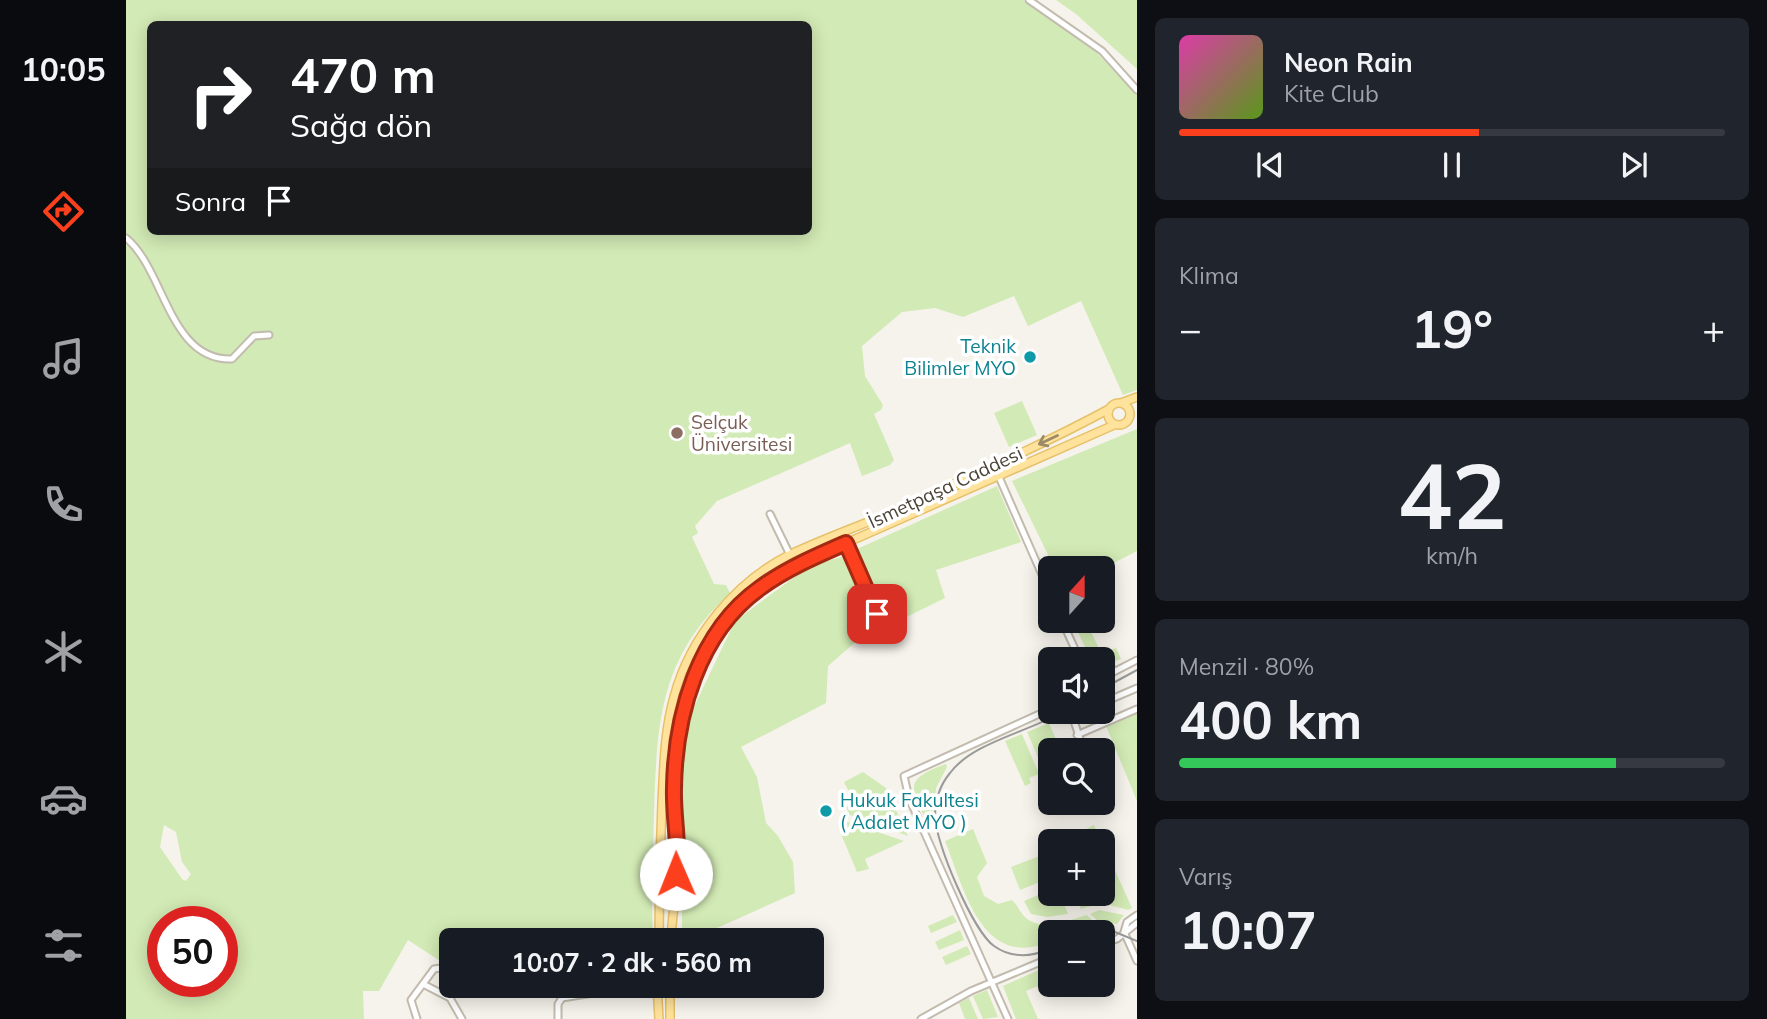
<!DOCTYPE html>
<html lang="tr">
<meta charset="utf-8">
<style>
:root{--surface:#171b24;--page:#20242c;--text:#f1f3f6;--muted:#9ea1a6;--line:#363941;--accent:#fc3f1d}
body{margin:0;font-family:Mulish,sans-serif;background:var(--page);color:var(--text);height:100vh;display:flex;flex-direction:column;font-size:26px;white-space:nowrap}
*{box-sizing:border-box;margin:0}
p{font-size:23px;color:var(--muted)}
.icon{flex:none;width:38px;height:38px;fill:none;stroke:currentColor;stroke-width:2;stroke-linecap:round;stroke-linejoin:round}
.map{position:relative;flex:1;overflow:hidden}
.drawer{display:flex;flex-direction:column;gap:18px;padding:18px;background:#0d0f14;width:630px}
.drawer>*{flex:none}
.hud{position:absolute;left:21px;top:21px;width:665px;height:214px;border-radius:10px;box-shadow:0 4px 18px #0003;background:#202124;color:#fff;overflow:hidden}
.needle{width:46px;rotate:21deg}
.controls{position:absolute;left:912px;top:556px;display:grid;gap:14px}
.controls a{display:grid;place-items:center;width:77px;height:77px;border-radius:10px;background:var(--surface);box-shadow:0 4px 18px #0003;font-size:35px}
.speed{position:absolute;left:21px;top:906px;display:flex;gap:14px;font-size:35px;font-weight:700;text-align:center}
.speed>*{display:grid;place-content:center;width:91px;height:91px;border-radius:50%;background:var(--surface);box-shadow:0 4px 18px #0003;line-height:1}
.speed .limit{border:10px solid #d22;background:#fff;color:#111}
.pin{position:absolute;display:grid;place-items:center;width:60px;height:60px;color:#fff;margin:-30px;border-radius:14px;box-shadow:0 4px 10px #0006}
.me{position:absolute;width:77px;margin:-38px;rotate:359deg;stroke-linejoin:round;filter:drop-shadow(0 0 5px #0008)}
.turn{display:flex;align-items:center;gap:24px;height:147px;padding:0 28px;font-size:32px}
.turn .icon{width:91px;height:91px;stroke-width:2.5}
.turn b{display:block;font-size:49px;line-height:60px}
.then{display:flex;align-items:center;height:66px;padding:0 28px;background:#0003;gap:14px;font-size:26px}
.big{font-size:52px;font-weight:700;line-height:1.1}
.drawer .widget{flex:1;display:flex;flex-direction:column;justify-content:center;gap:10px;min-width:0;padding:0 24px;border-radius:10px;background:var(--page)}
.drawer .dial{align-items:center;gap:0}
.dial b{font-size:91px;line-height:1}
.song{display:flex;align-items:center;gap:21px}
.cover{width:84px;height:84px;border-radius:10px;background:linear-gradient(135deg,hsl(320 70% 55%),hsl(90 70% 35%))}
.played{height:7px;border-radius:4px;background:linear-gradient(90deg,var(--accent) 55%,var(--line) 55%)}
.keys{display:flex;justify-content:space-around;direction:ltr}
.heat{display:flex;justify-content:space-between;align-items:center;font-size:38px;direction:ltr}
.charge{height:10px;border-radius:5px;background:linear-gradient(90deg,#34c759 80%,var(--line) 0)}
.trip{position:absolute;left:313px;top:928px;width:385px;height:70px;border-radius:10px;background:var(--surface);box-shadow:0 4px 18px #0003;font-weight:700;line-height:70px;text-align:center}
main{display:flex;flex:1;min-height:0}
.tab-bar{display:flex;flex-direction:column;width:126px;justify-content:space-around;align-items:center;background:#090b0e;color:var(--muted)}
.tab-bar .icon{width:49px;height:49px}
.tab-bar .current{color:var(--accent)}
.tab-bar b{font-size:32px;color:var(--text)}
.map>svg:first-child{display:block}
.green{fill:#d2eab5;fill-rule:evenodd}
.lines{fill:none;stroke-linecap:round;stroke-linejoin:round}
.minor-casing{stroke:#c2bbae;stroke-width:9}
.major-casing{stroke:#e6c16a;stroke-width:10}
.minor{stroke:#fff;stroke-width:5}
.major{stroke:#ffe39c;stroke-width:7}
.tram{stroke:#9a9a9a;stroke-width:2}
.oneway{stroke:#9c8c66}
.route-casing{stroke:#a42913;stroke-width:18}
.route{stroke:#fc3f1d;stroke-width:12}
.culture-dot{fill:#0f9aa8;stroke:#fff;stroke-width:2.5}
.education-dot{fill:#8d6e63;stroke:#fff;stroke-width:2.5}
.labels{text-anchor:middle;stroke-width:7;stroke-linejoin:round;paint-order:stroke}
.culture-label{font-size:19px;fill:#0d838f;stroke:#fff;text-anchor:end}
.education-label{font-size:19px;fill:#785e54;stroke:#fff;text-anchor:start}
.street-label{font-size:19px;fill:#4b4439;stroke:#fff}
</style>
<main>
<nav class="tab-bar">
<b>10:05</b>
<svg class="icon current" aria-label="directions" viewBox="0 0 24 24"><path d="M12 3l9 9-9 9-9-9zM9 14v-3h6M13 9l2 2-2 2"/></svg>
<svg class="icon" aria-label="music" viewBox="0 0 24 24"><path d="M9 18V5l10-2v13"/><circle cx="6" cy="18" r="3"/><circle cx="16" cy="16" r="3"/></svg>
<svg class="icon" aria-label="phone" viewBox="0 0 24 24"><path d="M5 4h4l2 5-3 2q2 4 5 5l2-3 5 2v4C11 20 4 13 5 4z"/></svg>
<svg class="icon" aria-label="climate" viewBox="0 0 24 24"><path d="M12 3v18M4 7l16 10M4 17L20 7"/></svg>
<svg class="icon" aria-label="car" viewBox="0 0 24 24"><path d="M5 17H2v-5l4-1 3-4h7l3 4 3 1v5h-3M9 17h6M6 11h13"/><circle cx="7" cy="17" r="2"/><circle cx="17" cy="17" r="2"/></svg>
<svg class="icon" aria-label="filters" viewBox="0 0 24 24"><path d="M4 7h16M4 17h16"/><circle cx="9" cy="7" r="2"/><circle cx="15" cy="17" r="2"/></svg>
</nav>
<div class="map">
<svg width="1011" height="1019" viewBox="0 0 1011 1019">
<rect width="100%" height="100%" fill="#f6f3ec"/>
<!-- green -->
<path class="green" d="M0,0H897L971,53L1011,94V390L997,395L955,301L902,326L888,296L837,317L809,308L776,312L736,346L739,376L757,405L755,410L748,414L768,460L764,465L736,476L724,443L591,501L569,526L572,533L566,537L588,584L600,585L604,593C533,658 531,723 528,812C527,855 525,897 527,940H326L325,968L282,940L253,991H237L238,1019H0ZM24,24H682V231H24ZM38,825L50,832L56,862L65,874L60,881L56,879L34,847ZM37,922H96V982H37Z
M930,0H1011V69L950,14Z
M896,401L911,435L883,447L868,413Z
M1011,429V551L976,569H929L886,481Z
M871,486L895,542L810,570L819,598L764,625L731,549Z
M716,557L751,630L734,638L702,666L700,703L615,747L631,777L640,823L652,836L667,862L669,893L564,940H556V762L566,711L609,621L685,565Z
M962,625L975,653L990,648L995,659L979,666L976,660H965L951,630Z
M1011,712V801L980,726Z
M923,723L935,751H924V772L919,774L901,732Z
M896,734L913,774L903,778L905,783L899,786L879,741Z
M820,764L821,767L810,788L807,828L804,830C788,790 772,781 820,764Z
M737,772L760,788L782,836L724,815L720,807L729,803L718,782Z
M719,821L778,841L739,859L743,869L731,872L712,827Z
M968,825L975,842H952L949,835Z
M847,829L861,863L851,877L858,896L872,904L886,900C892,905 894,913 900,918C917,932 943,920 961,915L970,924L944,933H924V942C855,970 838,888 819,841Z
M977,844L1006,908L1002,910L976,903L972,894H976Z
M919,854L924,878L894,890L885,867Z
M924,890V894H934L942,914L921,917L905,914L898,901Z
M949,894L970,896L974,903L955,909Z
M973,910L998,915L991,924L972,921L964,914Z
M827,915L831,922L805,933L802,926Z
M834,930L838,940L813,950L809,942Z
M841,946L845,954L820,965L816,957Z
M924,965V981L900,991L912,1019H890L877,986Z
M861,990L872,1017L857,1019L847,996Z
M843,998L852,1019H839L833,1003Z"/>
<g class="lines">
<!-- minor casing -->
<g class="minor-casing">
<path id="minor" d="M903,0L976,51L1011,90
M0,238C39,270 43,361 106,359L128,336L143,335
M873,477L924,593
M644,514L664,555
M713,534L761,637
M936,621L954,660
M976,671L987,669
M976,678L1011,660
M976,703L1011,688
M957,712L947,718L958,751
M951,735L1011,709
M998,932L1011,961
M998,932L1001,922L1011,915
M976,942L991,939L1011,923
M297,984L324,998L336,1019
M291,1019L285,1000L308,969L315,968
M432,1019V1004L436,998L518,985
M795,1019L845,991L924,958
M882,1019L783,798L778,776L922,710"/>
</g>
<!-- major casing -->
<g class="major-casing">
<path id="major" d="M982 414a11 11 0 1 1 22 0a11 11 0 1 1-22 0Z
M995,403L1011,397
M533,863L542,858L551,864
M532,873L541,878L550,874
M533,940C533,894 534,848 536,802C538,767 538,732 548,697C564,637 609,582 665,554C699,538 734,526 768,511C840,478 913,447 983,409
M545,940C546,915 551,890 551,865C549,759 541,667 631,590C644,579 662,571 677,562L988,425
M531,985L533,1019
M544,1019V985"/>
</g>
<!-- minor -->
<use href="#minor" class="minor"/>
<!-- major -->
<use href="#major" class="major"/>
<!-- tram -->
<path class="tram" d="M976,689L1011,670
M967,933L989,932L1011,941
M924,949C905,957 886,959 868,946C847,931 810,844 809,817C809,801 814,785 824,773C847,742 903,732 936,712"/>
</g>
<!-- one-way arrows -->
<defs><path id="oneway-shaft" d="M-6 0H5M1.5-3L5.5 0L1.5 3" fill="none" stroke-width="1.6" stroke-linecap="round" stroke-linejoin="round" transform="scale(1.75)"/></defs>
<use class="oneway" href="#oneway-shaft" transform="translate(922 440) rotate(155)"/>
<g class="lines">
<!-- route casing -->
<g class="route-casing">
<path id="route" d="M550,874C554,846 547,816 548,788C549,716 572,632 634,588C660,569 690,556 720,543L751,614"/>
</g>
<!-- route -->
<use href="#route" class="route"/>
</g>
<!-- markers -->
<g class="culture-dot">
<circle cx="904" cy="357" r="7"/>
<circle cx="700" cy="811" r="7"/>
</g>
<circle class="education-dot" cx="551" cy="433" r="7"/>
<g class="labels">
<!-- culture labels -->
<g class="culture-label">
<text x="890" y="353">Teknik<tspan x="890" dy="22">Bilimler MYO</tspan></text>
<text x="714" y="807" text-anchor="start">Hukuk Fakultesi<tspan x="714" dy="22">( Adalet MYO )</tspan></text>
</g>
<!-- education labels -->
<g class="education-label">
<text x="565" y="429">Selçuk<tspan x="565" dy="22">Üniversitesi</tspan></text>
</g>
<!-- street labels -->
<g class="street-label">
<text transform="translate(819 487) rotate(-25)" y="7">İsmetpaşa Caddesi</text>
</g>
</g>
</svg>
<div class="controls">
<a><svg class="needle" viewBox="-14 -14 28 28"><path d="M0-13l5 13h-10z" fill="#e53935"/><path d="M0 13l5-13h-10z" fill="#9ea1a6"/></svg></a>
<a><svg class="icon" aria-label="sound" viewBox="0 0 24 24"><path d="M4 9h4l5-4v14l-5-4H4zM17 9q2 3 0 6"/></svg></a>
<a><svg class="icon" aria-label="search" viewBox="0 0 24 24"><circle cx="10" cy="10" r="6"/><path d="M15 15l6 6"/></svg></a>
<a>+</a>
<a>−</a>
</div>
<div class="speed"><div class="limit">50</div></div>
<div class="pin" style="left:751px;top:614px;background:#d93025"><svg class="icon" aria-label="arrive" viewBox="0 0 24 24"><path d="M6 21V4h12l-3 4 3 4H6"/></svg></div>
<svg class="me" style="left:550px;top:874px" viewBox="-20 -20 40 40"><circle r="19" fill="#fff"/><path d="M0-13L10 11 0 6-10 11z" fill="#fc3f1d"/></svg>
<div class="trip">10:07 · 2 dk · 560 m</div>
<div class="hud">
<div class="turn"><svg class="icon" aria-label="right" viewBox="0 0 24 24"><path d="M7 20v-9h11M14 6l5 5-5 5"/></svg><div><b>470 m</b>Sağa dön</div></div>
<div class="then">Sonra<svg class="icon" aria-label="arrive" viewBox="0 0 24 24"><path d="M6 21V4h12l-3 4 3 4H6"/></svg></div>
</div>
</div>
<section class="drawer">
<div class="widget">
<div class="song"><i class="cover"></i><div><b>Neon Rain</b><p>Kite Club</p></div></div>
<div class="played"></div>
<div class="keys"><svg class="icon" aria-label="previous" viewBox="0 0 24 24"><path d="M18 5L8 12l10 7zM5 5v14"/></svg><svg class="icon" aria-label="pause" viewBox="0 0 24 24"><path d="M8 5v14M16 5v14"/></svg><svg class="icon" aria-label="next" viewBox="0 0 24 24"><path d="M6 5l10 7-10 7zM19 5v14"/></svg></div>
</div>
<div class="widget"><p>Klima</p>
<div class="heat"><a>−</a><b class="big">19°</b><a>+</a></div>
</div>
<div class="widget dial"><b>42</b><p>km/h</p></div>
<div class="widget"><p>Menzil · 80%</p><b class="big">400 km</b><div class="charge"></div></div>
<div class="widget"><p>Varış</p><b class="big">10:07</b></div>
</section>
</main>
